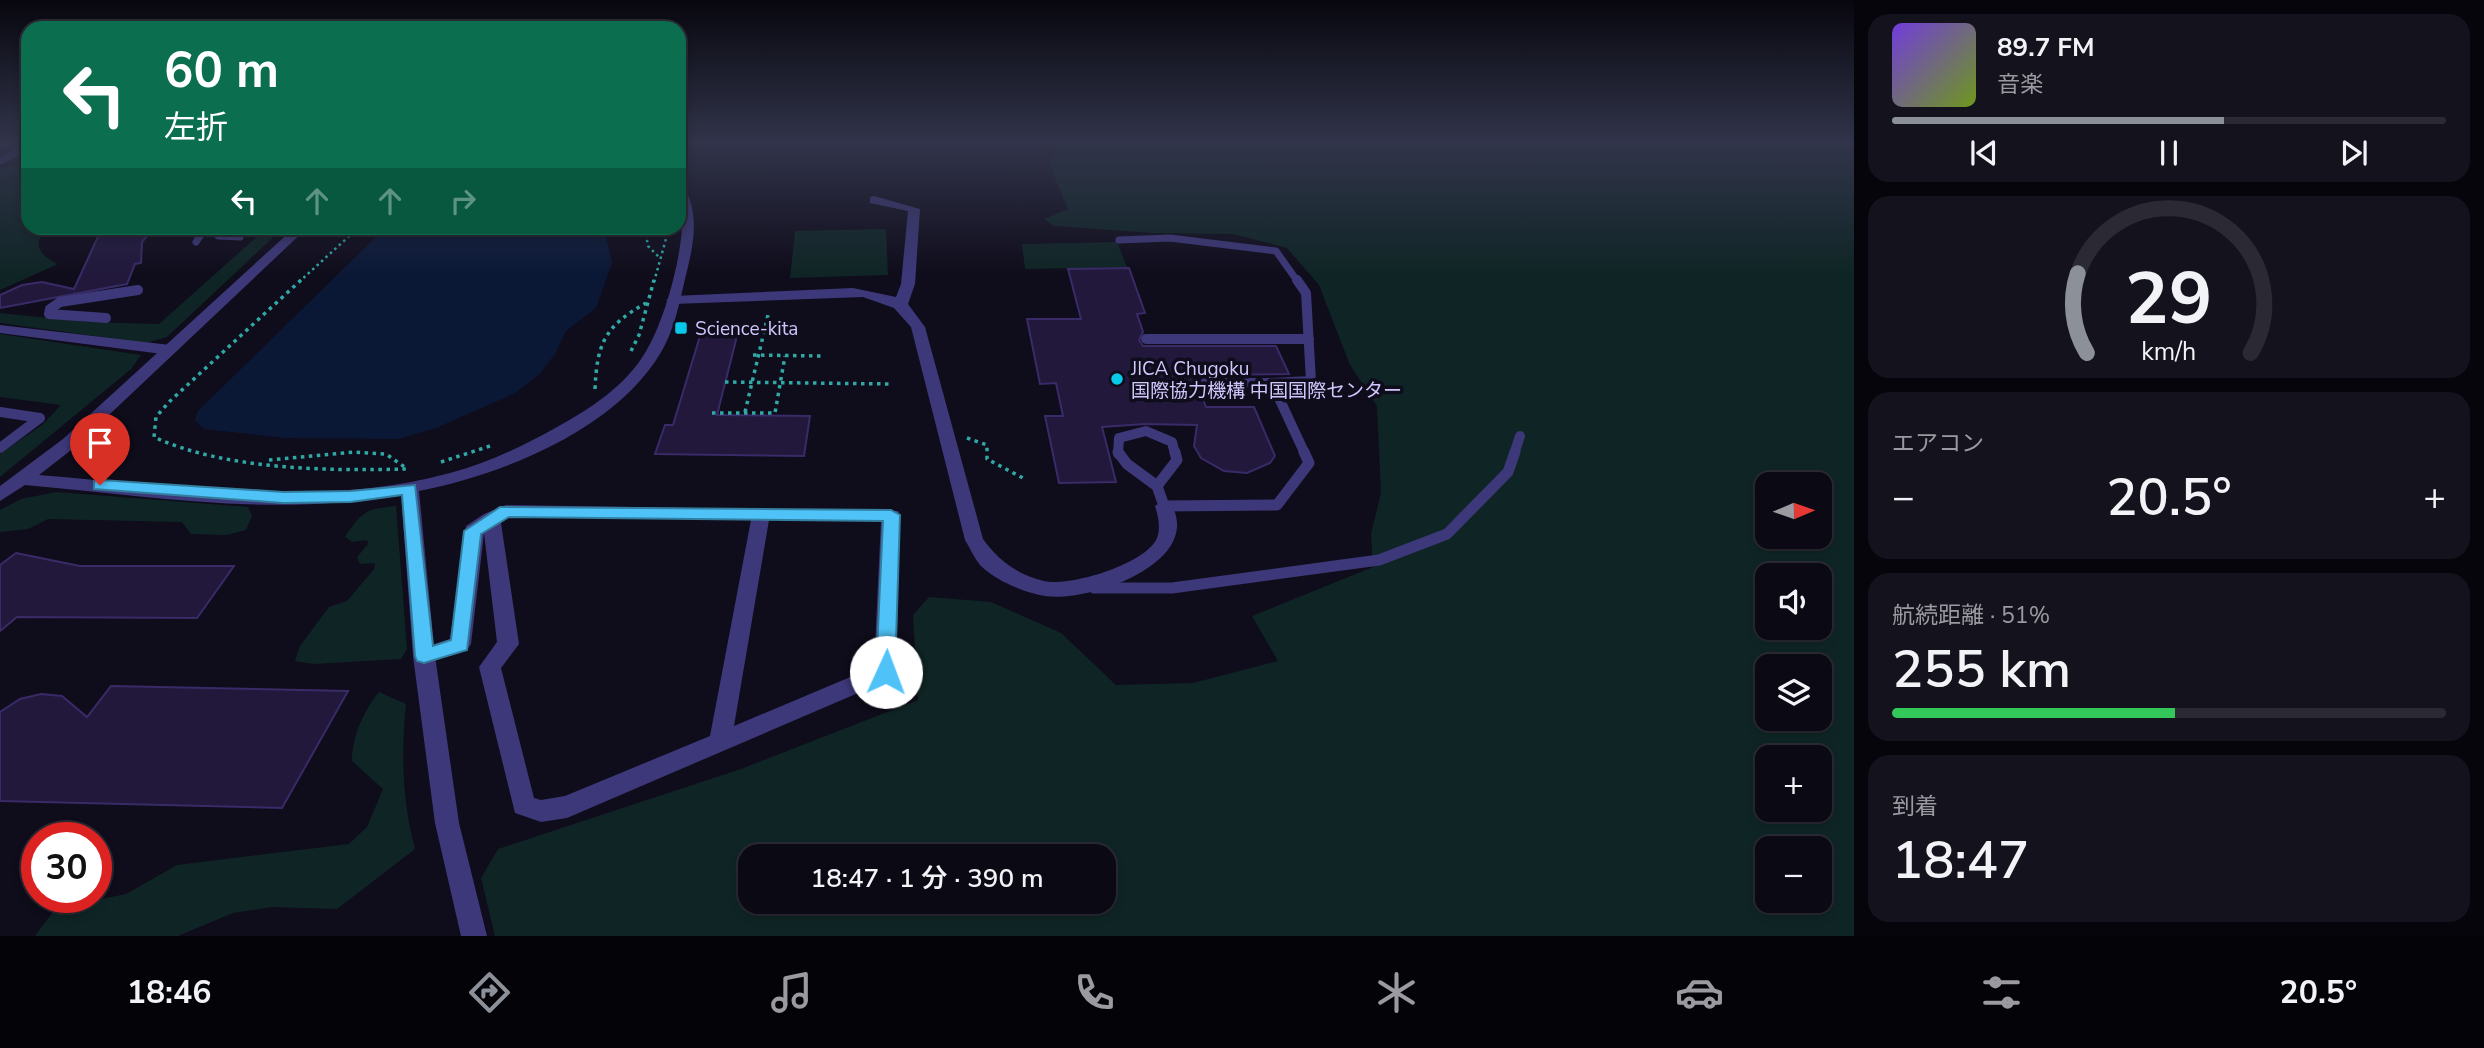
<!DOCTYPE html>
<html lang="ja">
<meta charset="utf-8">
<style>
:root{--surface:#0b0914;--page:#14121d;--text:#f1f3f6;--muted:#9a9aa0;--line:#2b2a34;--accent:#8c9099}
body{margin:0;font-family:"Nunito Sans","Noto Sans JP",sans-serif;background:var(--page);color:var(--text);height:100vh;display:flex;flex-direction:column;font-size:26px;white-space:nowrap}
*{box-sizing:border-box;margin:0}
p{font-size:23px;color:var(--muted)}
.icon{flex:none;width:38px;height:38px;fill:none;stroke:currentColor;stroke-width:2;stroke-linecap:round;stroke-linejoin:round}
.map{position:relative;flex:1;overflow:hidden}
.drawer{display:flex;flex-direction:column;gap:14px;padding:14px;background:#06050b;width:630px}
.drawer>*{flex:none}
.guide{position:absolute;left:21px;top:21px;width:665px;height:214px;border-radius:21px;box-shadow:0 4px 10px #0003,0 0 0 2px var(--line);background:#0b6e4f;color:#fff;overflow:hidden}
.needle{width:46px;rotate:88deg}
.controls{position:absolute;left:1755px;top:472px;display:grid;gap:14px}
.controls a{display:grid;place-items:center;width:77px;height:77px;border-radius:14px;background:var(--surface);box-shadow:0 4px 10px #0003,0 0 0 2px var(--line);font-size:35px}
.speed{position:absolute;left:21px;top:822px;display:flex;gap:14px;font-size:35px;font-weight:700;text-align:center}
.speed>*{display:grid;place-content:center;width:91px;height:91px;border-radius:50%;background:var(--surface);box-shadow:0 4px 10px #0003,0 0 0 2px var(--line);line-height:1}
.speed .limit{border:10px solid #d22;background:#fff;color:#111}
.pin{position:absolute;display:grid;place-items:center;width:60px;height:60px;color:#fff;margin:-72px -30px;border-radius:50% 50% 50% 0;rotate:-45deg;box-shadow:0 0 7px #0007}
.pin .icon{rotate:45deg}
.me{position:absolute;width:77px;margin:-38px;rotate:2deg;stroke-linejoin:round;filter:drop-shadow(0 0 5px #0008)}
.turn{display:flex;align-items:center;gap:24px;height:147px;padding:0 28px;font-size:32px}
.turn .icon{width:91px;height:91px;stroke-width:2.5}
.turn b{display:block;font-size:49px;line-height:60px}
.lanes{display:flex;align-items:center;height:66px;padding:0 28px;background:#0003;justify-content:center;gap:35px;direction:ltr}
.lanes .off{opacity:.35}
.big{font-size:52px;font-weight:600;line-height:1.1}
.drawer .tile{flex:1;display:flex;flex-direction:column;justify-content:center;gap:10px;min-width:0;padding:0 24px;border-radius:21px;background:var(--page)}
.drawer .dial{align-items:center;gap:0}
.dial svg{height:182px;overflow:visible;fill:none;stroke:var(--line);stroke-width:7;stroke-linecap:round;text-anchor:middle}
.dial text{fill:var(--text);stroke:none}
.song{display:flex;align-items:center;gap:21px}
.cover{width:84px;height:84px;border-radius:10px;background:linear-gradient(135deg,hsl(260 70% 55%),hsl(80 70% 35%))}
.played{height:7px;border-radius:4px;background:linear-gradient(90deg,var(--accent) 60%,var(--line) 60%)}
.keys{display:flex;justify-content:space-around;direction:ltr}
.heat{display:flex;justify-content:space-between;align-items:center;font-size:38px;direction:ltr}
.charge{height:10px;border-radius:5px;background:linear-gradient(90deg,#34c759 51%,var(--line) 0)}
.trip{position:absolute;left:738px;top:844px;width:378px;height:70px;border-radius:21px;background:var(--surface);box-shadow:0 4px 10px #0003,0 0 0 2px var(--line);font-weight:600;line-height:70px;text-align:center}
.menu{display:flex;height:112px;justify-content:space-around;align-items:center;background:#040408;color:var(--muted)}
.menu .icon{width:49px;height:49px}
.menu .active{color:var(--accent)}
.menu b{font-size:32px;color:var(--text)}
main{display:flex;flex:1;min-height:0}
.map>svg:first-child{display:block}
.green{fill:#0f2525;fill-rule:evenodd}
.water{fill:#0a1836}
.building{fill:#21183c;stroke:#392b67;stroke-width:2}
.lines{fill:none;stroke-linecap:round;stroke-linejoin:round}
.path-far1{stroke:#30a9a6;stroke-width:2.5;stroke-dasharray:2.5 3.5;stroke-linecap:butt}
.path{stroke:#30a9a6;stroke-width:3.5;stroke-dasharray:3.5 4.5;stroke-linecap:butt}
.service-far2{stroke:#3d3879;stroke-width:7}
.service-far1{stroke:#3d3879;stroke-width:10}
.service{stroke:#3d3879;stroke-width:11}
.minor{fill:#3d3879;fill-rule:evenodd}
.tertiary{fill:#3d3879;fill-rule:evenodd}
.route{fill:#4fc3f7;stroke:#337fa1;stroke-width:2}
.poi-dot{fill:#08c9e9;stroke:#0f0c1b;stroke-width:2.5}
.labels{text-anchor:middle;stroke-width:7;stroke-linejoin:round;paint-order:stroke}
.poi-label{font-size:19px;fill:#d0c8fd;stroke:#0f0c1b;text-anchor:start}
</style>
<main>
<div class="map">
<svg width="1854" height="936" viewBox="0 0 1854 936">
<rect width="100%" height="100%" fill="#0f0c1b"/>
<!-- green -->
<path class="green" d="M1056,144H1854V936H495L481,878L498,849L741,769L918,700L913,615L929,597L991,602L1061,633L1116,685L1193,683L1278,661L1252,616L1373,567L1371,534L1381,493L1377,406L1350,365L1319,285L1287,248L1233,234L1153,233L1054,226L1044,219L1068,209L1050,166ZM1768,485H1820V537H1768ZM1768,576H1820V628H1768ZM1768,667H1820V719H1768ZM1768,758H1820V810H1768ZM1768,849H1820V901H1768ZM751,856H1104V901H751Z
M28,166V228H49C30,244 40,256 58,264L0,290V167Z
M239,228L282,229L167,337L146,343L0,323V313L87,322L159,324L260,234L236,233L234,231Z
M886,229L888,275L790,278L795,231Z
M1117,242L1127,267L1025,269L1022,244Z
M0,334L141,355L131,369L0,477V454L42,425L61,405L0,397Z
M56,492L248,507L252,516L246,530L227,535L191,534L182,522L48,519L28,529L0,532V510L21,499Z
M396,506L407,649L401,659L313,664L295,661L300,646L329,607L347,601L374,569L375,563L360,564L357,557L368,544L367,540L352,542L345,537C362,511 366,509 396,506Z
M379,692L406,704C401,753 402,801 415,849L337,909L272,907L233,913L178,936H35L56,908L126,894L177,865L349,844L367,827L383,789L352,761C352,737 364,710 379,692Z"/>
<!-- water -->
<path class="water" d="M385,228H604L612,263L596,308L566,331L555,354L540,374L514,394L436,428L399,439L286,438L204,429L195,420L198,411Z"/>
<!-- building -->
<path class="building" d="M102,228H154L142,242L141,263L135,264L127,284L0,308V295L22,285L42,282L74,289Z
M1129,268L1145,313L1137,314L1143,332L1139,340L1143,346H1276L1289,374L1194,375L1206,407H1254L1275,456L1270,463L1247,473L1224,471L1201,458L1194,446L1197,425L1145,424L1102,427L1116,482L1059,483L1045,416H1063L1056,383L1040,384L1027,319H1081L1068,269Z
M700,336H737L717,415L810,416L804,456L655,454L665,425H673Z
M16,553L80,566H234L197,618L17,617L0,631V565Z
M111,686L348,691L282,808L0,801V712L20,699L41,694L62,696L87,717Z"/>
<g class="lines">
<!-- path-far1 -->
<path class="path-far1" d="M645,228L648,246L660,258
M299,282L358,228
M654,282L669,228"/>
<!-- path -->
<path class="path" d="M301,280L169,402L156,417L154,437C225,470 329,471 406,469
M631,351L639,335L654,280
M753,355L821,356
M725,382L891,384
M595,389C597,343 605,326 646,303
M745,412L769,311
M712,413H775L785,356
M967,438L987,445V459L1023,478
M269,460L354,452L386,454L406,468
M441,462L490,446"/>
<!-- service-far2 -->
<path class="service-far2" d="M0,145L5,144
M0,161L28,147
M187,228L197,231L217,228
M219,228L215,232L218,236L240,237
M1119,240L1170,238L1276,251L1298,282
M196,242L204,230"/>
<!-- service-far1 -->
<path class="service-far1" d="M106,318L49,314L50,309L60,302L138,290
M1146,339H1309
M1205,383H1272L1305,454
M1272,383L1311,381L1306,293L1297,280
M0,412L40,418L0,448
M1118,454L1119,438L1146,431L1172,442L1175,454
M1514,454L1520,436"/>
<!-- service -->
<path class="service" d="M1118,452L1127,464L1157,486
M1157,486L1164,506L1277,505L1309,463L1304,452
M1157,486L1177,460L1175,452
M1094,588H1172L1379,560L1447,534L1508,472L1515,452"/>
<!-- minor -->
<path class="minor" d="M874,196L920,209L915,284L908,304L925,327L983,539C998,560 1018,575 1044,581C1070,587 1146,564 1157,538C1161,527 1158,516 1155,506L1164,500L1170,502C1207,562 1089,603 1045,596C1025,593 997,581 982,567C975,560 970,548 965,540L911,327L894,308L863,297L673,304L666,300L673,296L853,288L896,297L901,284L908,211L870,203V197Z
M0,325L170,345L178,350L170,355L0,333Z
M506,505L898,511L900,515L896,672L893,678L567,818L541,822L515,813L479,667L497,642L484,533L471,644L467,650L424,664L416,662L413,656L416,650L450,639L466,526L484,514ZM509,517L751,520L710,736L565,796L541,800L534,798L501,668L519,644L501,523ZM769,520L881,521L874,667L734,726Z"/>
<!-- tertiary -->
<path class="tertiary" d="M679,184L683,185C701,215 693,247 685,279C679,305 674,331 660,354C614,430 502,475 419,491L435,656L459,823L487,936H461L435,823L413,656L401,494C279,518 148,496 25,485L0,501V486L63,439L294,228H307L75,447L39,475C173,486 318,509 450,473C488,463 523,446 557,427C590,409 625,386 645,353C664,322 680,263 682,227C682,212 679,199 679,184Z"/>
</g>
<!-- sky -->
<linearGradient id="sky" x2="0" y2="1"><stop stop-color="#08070f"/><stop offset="0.52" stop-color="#31344a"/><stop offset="1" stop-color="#31344a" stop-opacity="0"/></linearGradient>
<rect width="1854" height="275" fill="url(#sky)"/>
<!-- route -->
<path class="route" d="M100,480L283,492L351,491L415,485L433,646L451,640L464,531L500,507L891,510L900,515L895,672L892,678H879L876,672L883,521L509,517L481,534L467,650L424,663L417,661L415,656L402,495L351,502L283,503L94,489V481Z"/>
<!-- markers -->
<g class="poi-dot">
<rect x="674" y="321" width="14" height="14" rx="3.5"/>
<circle cx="1117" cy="379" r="7"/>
</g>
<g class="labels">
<!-- poi labels -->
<g class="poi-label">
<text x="695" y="335">Science-kita</text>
<text x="1131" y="375">JICA Chugoku<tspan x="1131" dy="22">国際協力機構 中国国際センター</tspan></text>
</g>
</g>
</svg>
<div class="controls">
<a><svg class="needle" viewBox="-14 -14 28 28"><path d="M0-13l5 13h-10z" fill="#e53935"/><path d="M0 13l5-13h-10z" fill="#9a9aa0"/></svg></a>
<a><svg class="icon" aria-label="sound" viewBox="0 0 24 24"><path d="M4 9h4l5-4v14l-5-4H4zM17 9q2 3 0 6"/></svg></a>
<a><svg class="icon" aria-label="layers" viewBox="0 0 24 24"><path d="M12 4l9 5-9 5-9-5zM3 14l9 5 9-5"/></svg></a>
<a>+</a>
<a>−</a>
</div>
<div class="speed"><div class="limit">30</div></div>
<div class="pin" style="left:100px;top:485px;background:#d93025"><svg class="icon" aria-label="arrive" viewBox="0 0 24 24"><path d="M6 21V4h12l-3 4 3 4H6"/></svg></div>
<svg class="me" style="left:886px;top:672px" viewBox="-20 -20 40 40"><circle r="19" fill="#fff"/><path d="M0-13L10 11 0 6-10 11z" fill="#4fc3f7"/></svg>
<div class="trip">18:47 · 1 分 · 390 m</div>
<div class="guide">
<div class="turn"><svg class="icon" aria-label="left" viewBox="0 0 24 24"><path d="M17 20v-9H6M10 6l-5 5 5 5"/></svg><div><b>60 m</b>左折</div></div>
<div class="lanes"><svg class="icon" aria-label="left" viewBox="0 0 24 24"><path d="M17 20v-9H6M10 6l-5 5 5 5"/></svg><svg class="icon off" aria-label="ahead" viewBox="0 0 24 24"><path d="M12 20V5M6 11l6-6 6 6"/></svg><svg class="icon off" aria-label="ahead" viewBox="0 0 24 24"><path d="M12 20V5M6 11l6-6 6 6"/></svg><svg class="icon off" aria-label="right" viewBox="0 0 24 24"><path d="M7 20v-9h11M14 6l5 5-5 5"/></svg></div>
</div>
</div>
<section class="drawer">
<div class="tile">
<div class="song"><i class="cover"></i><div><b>89.7 FM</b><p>音楽</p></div></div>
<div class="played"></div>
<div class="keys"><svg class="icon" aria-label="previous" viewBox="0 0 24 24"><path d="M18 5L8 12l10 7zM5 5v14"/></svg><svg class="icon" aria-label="pause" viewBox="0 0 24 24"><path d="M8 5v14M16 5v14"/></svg><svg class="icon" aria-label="next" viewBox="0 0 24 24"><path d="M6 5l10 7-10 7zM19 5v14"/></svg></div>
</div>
<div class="tile dial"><svg viewBox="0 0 100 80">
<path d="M14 69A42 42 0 1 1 86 69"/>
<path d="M14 69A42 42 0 0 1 10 34" stroke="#8c9099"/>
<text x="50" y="56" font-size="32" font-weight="700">29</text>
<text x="50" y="72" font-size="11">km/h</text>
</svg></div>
<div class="tile"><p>エアコン</p>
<div class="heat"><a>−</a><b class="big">20.5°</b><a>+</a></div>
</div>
<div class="tile"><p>航続距離 · 51%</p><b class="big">255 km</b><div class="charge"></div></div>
<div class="tile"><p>到着</p><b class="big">18:47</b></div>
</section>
</main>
<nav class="menu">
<b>18:46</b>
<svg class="icon active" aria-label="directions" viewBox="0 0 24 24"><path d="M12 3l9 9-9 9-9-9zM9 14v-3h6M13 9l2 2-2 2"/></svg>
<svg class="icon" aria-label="music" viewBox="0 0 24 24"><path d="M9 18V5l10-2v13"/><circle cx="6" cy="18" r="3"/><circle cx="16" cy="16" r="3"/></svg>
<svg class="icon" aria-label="phone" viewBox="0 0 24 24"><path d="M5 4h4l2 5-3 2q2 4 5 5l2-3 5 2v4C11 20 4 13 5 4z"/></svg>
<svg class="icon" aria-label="climate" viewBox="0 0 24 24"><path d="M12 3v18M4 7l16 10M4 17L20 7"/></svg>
<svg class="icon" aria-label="car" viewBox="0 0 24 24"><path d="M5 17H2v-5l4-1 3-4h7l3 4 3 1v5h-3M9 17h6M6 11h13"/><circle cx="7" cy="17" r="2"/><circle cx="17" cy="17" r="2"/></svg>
<svg class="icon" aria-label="filters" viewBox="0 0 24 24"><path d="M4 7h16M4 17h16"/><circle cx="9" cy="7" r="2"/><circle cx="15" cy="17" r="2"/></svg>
<b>20.5°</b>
</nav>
